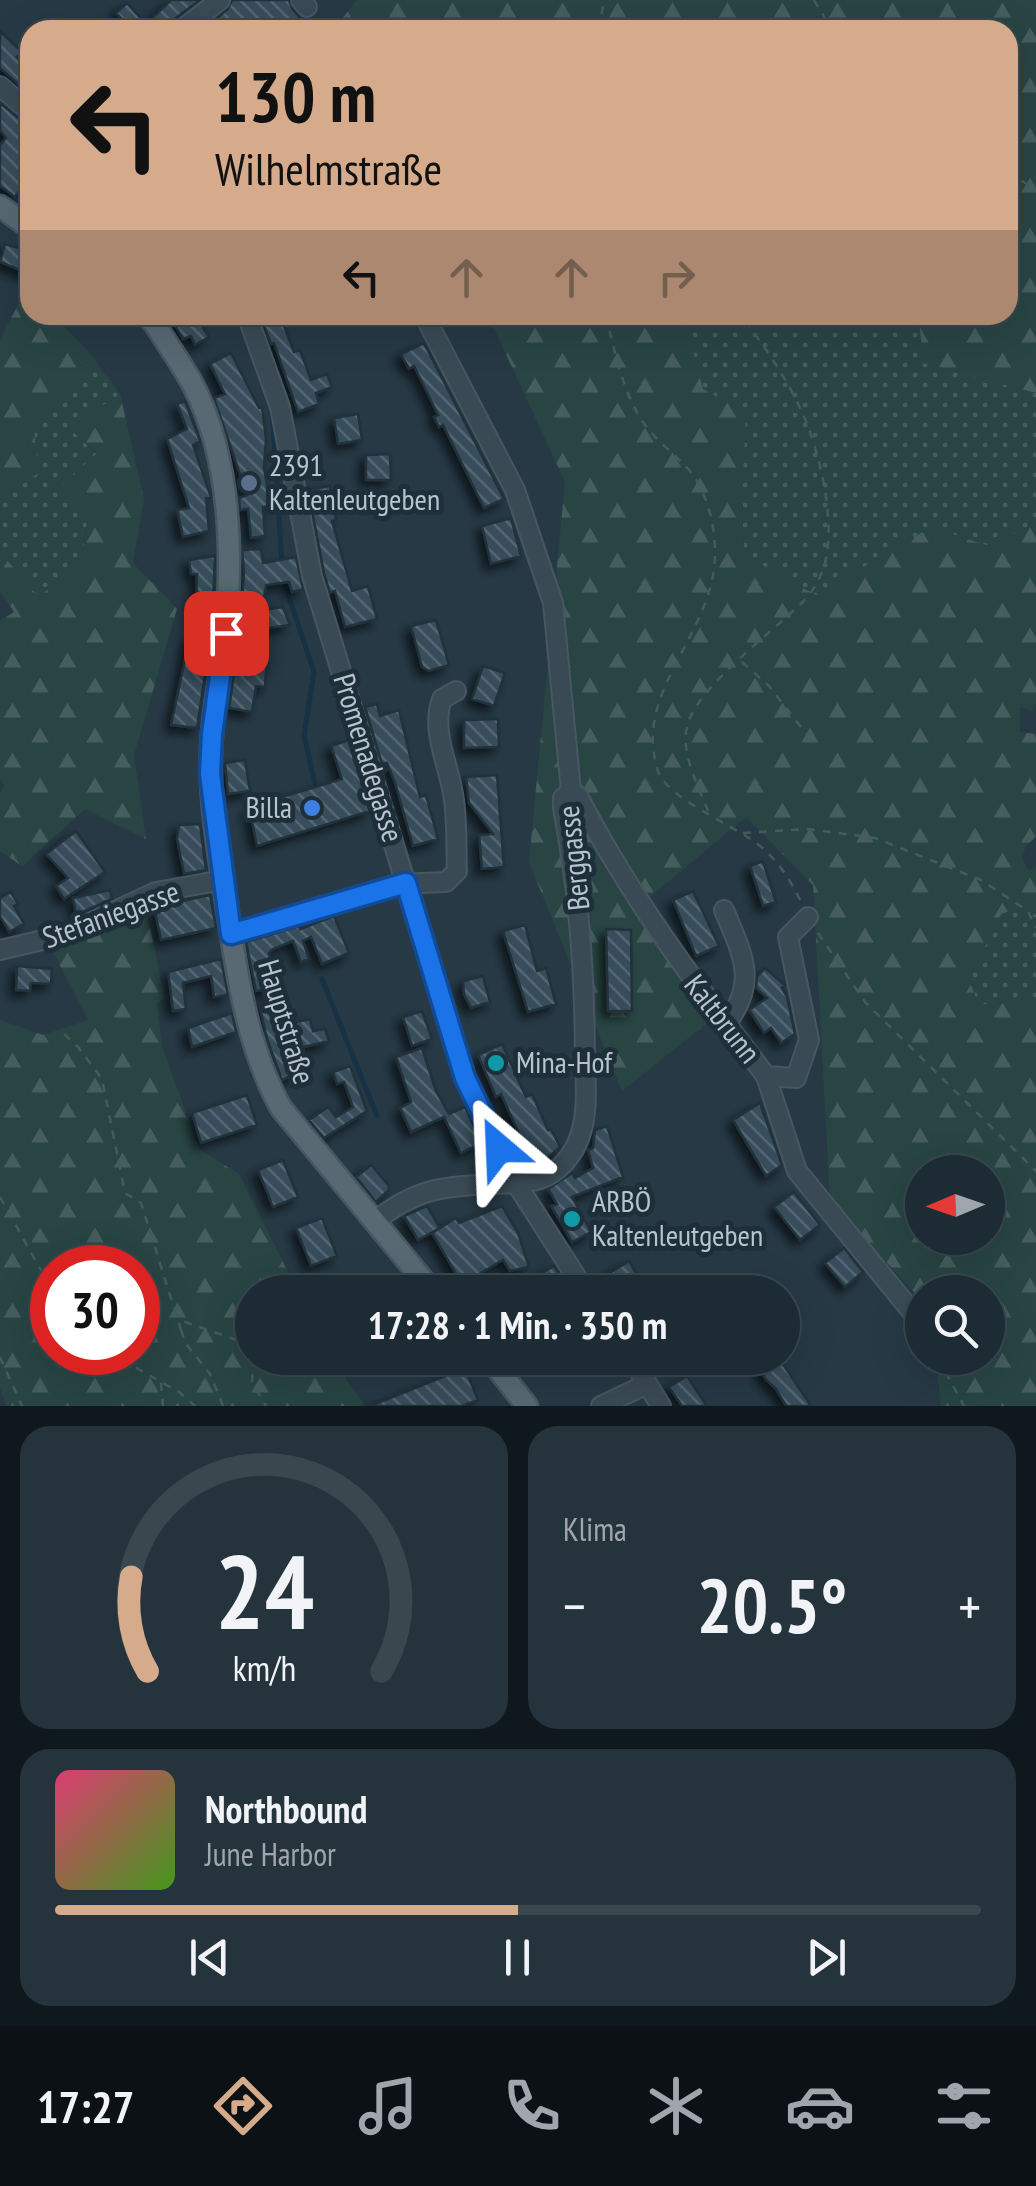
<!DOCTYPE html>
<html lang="de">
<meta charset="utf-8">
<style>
:root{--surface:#1c2b34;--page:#25333c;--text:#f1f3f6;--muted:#a0a7ac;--line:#3a474f;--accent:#d6ab8b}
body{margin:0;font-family:"PT Sans Narrow",sans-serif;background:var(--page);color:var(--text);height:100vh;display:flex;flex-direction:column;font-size:38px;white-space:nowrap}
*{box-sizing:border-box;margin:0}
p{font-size:32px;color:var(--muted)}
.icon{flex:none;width:55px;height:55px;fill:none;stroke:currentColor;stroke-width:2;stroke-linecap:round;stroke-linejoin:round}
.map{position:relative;height:1406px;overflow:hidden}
.drawer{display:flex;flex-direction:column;gap:20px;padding:20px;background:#0f181d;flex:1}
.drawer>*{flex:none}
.top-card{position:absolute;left:20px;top:20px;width:998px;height:305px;border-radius:30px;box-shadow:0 10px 40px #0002,0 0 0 2px var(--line);background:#d6ab8b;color:#111;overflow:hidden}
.needle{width:65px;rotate:268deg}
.controls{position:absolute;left:905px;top:1155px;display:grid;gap:20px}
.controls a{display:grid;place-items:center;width:100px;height:100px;border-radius:50%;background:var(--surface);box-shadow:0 10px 40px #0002,0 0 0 2px var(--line);font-size:50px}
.speed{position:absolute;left:30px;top:1245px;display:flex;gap:20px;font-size:50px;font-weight:700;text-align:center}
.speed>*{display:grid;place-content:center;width:130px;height:130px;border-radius:50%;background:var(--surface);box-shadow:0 10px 40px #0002,0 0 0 2px var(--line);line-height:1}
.speed .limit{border:15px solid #d22;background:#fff;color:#111}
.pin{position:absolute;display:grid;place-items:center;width:85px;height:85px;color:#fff;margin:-42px;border-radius:20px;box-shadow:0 5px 15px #0006}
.me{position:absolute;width:110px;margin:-55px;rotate:334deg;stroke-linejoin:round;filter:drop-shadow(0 0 8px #0008)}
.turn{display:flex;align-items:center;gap:35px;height:210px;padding:0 30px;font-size:45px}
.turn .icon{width:130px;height:130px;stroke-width:2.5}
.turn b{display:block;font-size:70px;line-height:85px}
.lanes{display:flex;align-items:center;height:95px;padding:0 30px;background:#0003;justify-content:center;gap:50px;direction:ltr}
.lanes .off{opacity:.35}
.big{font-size:75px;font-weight:800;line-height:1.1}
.drawer .widget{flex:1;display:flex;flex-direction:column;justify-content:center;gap:15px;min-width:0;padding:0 35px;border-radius:30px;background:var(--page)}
.drawer .dial{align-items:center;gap:0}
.dial svg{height:260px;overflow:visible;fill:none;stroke:var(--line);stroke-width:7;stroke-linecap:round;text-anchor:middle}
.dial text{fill:var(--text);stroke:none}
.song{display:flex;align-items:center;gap:30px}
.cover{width:120px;height:120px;border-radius:15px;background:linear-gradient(135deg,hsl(340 70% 55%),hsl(100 70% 35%))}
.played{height:10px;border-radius:5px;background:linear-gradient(90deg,var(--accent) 50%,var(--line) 50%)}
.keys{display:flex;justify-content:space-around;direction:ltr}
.heat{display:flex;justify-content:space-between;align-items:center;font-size:55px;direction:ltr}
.drawer .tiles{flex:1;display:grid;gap:20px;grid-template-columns:1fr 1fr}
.widget:last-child{grid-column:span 2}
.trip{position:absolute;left:235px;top:1275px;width:565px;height:100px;border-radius:50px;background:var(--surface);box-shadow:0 10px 40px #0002,0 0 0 2px var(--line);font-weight:800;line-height:100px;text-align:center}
.dock{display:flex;height:160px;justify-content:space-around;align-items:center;background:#0b1115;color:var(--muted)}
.dock .icon{width:70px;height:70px}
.dock .selected{color:var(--accent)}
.dock b{font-size:45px;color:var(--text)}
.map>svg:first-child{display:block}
.grass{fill:url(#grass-dots)}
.forest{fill:url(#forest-firs);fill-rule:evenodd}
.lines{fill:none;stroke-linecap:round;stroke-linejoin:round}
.stream{stroke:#173244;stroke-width:5}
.building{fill:url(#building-back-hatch);stroke:#21313b;stroke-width:2.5;filter:url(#shadow)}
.minor-casing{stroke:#475660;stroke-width:22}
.major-casing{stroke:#475660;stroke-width:25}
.path{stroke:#415d5a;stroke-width:2.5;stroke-dasharray:8 8;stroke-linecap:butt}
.minor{stroke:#3a4a54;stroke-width:18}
.major{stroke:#586974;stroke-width:20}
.route-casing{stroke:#114b97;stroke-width:25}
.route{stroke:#1a73e8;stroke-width:18}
.service-dot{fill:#5c6f8a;stroke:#1f2f39;stroke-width:4}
.shop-dot{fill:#3f7fe0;stroke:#1f2f39;stroke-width:4}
.culture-dot{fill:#0f9aa8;stroke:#1f2f39;stroke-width:4}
.labels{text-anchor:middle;stroke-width:10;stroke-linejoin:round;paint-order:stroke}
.poi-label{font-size:30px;fill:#b8c4cd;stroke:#1f2f39;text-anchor:start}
.street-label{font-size:30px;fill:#b8c4cd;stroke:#1f2f39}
</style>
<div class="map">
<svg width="1036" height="1406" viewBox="0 0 1036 1406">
<defs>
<pattern id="grass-dots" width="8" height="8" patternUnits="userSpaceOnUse" patternTransform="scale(2.5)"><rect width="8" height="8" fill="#284543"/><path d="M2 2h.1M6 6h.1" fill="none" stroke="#455e5d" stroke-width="1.8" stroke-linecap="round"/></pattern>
<pattern id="forest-firs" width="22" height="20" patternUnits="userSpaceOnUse" patternTransform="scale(2.5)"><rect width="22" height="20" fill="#284543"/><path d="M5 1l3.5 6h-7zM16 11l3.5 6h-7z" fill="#455e5d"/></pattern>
<pattern id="building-back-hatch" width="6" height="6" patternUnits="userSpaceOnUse" patternTransform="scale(2.5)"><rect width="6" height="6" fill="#374e5b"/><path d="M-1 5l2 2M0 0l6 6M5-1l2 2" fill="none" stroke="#526671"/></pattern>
<filter id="shadow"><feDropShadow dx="-6" dy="6" stdDeviation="5" flood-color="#0009"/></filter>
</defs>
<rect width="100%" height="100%" fill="#263945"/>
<!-- grass -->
<path class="grass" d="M683,315H812L813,319L846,315H918L924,363L1036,393V523L989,546L931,527L816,595L744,555L742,497L703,389Z
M90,353L120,394L69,428L97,454L80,569L38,596L0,552V499L38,473L33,419L82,386Z
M1021,907L1036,915V1007L1017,999L994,1006L978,1003L969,980L1001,913Z"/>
<!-- forest -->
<path class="forest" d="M357,0H1036V393L924,363L918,315H1008V30H333Z
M26,290L30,294V315H52L90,353L82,386L33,419L38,473L0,499V339Z
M488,315H683L703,389L746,413L742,497L744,555L816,595L931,527L989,546L1036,523V703L1032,711L1020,707V732L1036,734V836L1025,848L1022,859L1029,871L1036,866V915L1021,907L1001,914L969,980L978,1003L994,1006L1017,999L1036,1007V1406H941L936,1358H988V1292H922V1301L830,1200L813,885L746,817L634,910L712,1019L622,1091L529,862L565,482ZM922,1172H988V1238H922Z
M120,394L144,499L133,563L177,609L134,755L146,839L85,809L22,866L0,851V794L5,786L0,779V621L14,612L0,591V552L38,596L80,569L88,519L60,487L97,453L69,428Z
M145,904L165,998L157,1003L162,1047L199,1149L239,1174L298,1292H252V1358H331L365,1406H6L0,1388V1020L43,1035L88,1020L53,952ZM52,1268H138V1352H52Z"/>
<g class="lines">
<!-- stream -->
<path class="stream" d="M272,409L282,563
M283,579L314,672L304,735L315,784
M322,979L377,1116"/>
</g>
<!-- building -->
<path class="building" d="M171,0H200L173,20L168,30H132L116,13L127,3L146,24Z
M232,0H289L292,8L310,30H202L228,9Z
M0,31L22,52L17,57L30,69V95L0,68Z
M0,103L30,127V176L15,197L0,186V145L6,138L0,130Z
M5,244L26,250L25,255L30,258V274L0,262Z
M169,315H195L209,337L195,345L191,336L183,339Z
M260,315H280L294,352L300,350L311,380L327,374L332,387L316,393L319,404L298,412L274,343L271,344Z
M424,343L504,499L484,508L443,425L439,427L434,417L438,415L414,366L409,369L401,354Z
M231,353L259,408L262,407L266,439L264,467L270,506L263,507L265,536L251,538L248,509L240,510L239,498L247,495L214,398L225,394L210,364Z
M185,401L200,441L193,445L211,497L206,498L209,531L183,537L177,510L189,508L167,439L187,429L177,404Z
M358,414L362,440L338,444L334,418Z
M390,454L391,480H366V455Z
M330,486L336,520L332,521L352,591L368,586L377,619L345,627L335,591L330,593L324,573L308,490Z
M511,518L521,556L491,564L482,526Z
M261,549L263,563L296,557L303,589L292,592L289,582L266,585L262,610L283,607L290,625L255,630L254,652L267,653L265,687L256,686L252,712L229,708L240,630L244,573L242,550Z
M215,556L212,628L197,728L171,725L190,635L203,636L204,608H196L197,574H191L189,560Z
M436,620L449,665L429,671L422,667L411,626Z
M483,666L505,673L494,706L472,699Z
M377,704L380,716L399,710L420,797L426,795L438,839L413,846L395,783L387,763L382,764L365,707Z
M498,719L499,747L464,748V720Z
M349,740L370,811L257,846L249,807L342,779L331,746Z
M245,760L250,791L228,794L225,763Z
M497,775L504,867L482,869L479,835L493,834L469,803L466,777Z
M200,824L206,870L184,874L177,839L179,825Z
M76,831L105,872L64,899L56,886L68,878L46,854Z
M763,861L776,902L763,906L750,866Z
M110,890L112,899L76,915L73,898Z
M693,891L719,946L696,956L673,900Z
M11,892L18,904L14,906L24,924L9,932L0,916V898Z
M210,895L216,928L161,940L154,907Z
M334,916L349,953L322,964L311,937L303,941L309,959L301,962L293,941L273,949L269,953L277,989L256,991L246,942L299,926L300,929Z
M525,925L537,971L546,968L556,1004L528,1012L503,931Z
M606,929L631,930L632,1011H608Z
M221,959L228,995L214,997L211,976L183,983L186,1009L173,1011L168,972Z
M17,966L52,969L51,984L31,983L30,991L16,990Z
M765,968L785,985L782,988L787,997L795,1034L781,1043L771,1028L764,1033L749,1010L767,998L756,988L757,977Z
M483,976L490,1002L471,1008L464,995L463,981Z
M285,994L292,1023L310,1019L313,1031L325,1029L329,1041L292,1050L300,1072L282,1080L267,1039L259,1003Z
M422,1011L432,1039L412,1046L403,1017Z
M232,1013L236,1032L192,1047L188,1028Z
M502,1044L526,1097L532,1094L548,1130L551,1129L560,1147L537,1167L534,1161L522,1166L511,1144L522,1140L501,1094L496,1097L478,1055Z
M422,1048L436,1091L449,1114L465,1107L482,1143L461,1153L444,1117L411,1132L400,1108L411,1102L396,1057Z
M350,1066L367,1111L324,1138L309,1120L328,1107L336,1117L353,1107L344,1082L337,1084L333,1072Z
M247,1095L257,1125L201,1143L192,1113Z
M760,1103L782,1165L766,1176L733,1120Z
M607,1126L623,1177L572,1197L591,1232L572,1242L551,1206L557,1204L548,1189L572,1173L575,1178L593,1168L588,1150L593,1148L595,1130Z
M283,1160L298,1197L273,1207L258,1170Z
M371,1165L389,1186V1190L376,1202L356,1177Z
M794,1192L820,1225L800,1240L774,1207Z
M427,1206L440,1228L418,1240L404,1216Z
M502,1206L518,1233L529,1267L510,1271L503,1260L474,1277L486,1292H454L462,1284L432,1233L456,1218L459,1223Z
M322,1218L337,1256L311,1266L296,1228Z
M844,1248L863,1272L845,1287L825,1263Z
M629,1261L647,1292H598L595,1282Z
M554,1266L571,1292H547L537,1276Z
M775,1358H779L811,1406H786L776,1389L766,1380L759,1367Z
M465,1368L478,1400L462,1406H370Z
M687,1376L707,1406H682L669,1387Z"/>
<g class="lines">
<!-- minor casing -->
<g class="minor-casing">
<path id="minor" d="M301,0L307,7
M181,30L220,0
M0,86L30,112
M247,315L280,407L312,576L465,1078L516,1183L586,1292
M571,791L578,796C630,897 697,986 766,1076L796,1078L809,1040L788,937L808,917
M724,910C742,954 759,981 726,1024
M231,933L397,884L446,882L457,871C456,847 457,823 454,800C450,767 430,731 442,699L456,691
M0,950L64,935L156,892L223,880
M766,1076L797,1171L917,1318
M374,1222C415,1189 442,1186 494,1184C510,1183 525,1184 540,1179C559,1173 574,1154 580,1136C589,1109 585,1079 585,1052C584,965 579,893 563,808V798L571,791L553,603L515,490L424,315
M631,1358L661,1406
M601,1406L647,1384"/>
</g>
<!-- major casing -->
<g class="major-casing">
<path id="major" d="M0,206L30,228
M146,315L155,324C167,344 181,363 192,383C230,455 233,549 226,629C222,670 212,710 211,751C209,799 218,848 225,895C236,967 245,1043 281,1108L433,1292
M489,1358L527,1406"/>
</g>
<!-- path -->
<path class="path" d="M814,0L832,30
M599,30L604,0
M1008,172L1036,190
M606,315C614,349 621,385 639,416C652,438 673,452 690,471C708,494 716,529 715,557C712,637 632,691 658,771C667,799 735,825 760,846C778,861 790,879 800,900
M742,662L769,686L808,736
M708,811C698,785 679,751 688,723C699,688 764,638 792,612C806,600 817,587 823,569C838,528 820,451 802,412C786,377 764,346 741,315
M743,833L808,829L875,838L981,880L1028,911L1036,928
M818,933L865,1002L1036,1171
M64,1034L78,1047L102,1079L125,1193L141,1203L181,1330
M0,1197L52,1290
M108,1352L179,1392L195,1406
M0,1357L22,1406
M938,1358L964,1406
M161,1383L163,1406
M223,1406L210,1374L186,1344L181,1330L185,1322L237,1340L253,1358L252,1382L266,1406"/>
<!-- minor -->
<use href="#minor" class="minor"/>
<!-- major -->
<use href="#major" class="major"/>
</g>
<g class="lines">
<!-- route casing -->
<g class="route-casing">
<path id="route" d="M226,633L212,734L210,774L231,934L406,883L465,1078L499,1148"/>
</g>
<!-- route -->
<use href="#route" class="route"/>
</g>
<!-- markers -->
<circle class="service-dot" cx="249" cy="483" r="10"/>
<circle class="shop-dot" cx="312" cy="808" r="10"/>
<g class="culture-dot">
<circle cx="496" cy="1063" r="10"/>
<circle cx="572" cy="1219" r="10"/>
</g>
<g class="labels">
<!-- poi labels -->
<g class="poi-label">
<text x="269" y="476">2391<tspan x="269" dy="34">Kaltenleutgeben</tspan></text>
<text x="292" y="818" text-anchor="end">Billa</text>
<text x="516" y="1073">Mina-Hof</text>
<text x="592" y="1212">ARBÖ<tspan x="592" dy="34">Kaltenleutgeben</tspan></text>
</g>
<!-- street labels -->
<g class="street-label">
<text transform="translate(368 758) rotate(73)" y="10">Promenadegasse</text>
<text transform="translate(574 858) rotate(-96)" y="10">Berggasse</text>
<text transform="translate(111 915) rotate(-20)" y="10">Stefaniegasse</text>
<text transform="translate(722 1019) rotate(52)" y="10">Kaltbrunn</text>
<text transform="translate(286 1022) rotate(73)" y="10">Hauptstraße</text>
</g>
</g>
</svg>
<div class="controls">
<a><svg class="needle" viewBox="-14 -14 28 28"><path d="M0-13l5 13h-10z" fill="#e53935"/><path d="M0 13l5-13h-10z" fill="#a0a7ac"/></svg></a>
<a><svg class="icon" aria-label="search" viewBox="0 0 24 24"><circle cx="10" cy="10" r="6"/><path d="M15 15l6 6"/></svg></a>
</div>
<div class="speed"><div class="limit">30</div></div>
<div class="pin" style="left:226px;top:633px;background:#d93025"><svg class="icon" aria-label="arrive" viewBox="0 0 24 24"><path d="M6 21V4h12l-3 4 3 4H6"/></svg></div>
<svg class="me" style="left:499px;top:1148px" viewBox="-20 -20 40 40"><path d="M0-17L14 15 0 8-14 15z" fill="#1a73e8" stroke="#fff" stroke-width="4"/></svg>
<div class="trip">17:28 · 1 Min. · 350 m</div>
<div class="top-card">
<div class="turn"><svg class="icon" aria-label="left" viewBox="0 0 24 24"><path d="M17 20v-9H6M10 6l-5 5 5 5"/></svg><div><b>130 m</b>Wilhelmstraße</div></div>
<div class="lanes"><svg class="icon" aria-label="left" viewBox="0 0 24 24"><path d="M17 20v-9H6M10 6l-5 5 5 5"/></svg><svg class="icon off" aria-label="ahead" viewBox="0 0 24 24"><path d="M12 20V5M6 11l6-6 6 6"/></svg><svg class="icon off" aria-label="ahead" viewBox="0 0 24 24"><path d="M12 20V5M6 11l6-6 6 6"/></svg><svg class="icon off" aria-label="right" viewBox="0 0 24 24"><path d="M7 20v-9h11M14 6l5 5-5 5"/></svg></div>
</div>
</div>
<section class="drawer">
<div class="tiles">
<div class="widget dial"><svg viewBox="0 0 100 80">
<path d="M14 69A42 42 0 1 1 86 69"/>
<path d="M14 69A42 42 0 0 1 9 40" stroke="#d6ab8b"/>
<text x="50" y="56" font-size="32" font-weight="700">24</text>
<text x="50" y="72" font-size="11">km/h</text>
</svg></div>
<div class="widget"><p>Klima</p>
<div class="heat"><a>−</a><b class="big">20.5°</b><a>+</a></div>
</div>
<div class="widget">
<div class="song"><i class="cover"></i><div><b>Northbound</b><p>June Harbor</p></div></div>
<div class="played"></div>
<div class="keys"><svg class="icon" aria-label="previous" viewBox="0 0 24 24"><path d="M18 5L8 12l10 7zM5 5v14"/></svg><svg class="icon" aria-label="pause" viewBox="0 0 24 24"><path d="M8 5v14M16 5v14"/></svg><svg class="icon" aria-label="next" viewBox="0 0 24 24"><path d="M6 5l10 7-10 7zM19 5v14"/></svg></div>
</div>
</div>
</section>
<nav class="dock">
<b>17:27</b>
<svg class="icon selected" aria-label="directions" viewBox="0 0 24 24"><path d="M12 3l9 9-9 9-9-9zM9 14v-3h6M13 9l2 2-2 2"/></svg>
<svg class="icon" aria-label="music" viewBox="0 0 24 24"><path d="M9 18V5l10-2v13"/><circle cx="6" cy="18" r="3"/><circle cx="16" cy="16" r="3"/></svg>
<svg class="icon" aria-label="phone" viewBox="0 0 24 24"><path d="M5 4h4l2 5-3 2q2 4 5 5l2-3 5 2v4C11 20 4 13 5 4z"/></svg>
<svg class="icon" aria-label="climate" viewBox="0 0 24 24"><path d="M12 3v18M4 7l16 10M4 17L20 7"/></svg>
<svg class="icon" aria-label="car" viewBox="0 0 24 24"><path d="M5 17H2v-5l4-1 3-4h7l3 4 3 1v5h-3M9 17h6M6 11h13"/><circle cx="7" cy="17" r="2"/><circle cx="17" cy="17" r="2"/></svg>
<svg class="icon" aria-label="filters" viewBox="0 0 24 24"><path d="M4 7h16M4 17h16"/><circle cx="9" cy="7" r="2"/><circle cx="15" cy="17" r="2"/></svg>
</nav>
